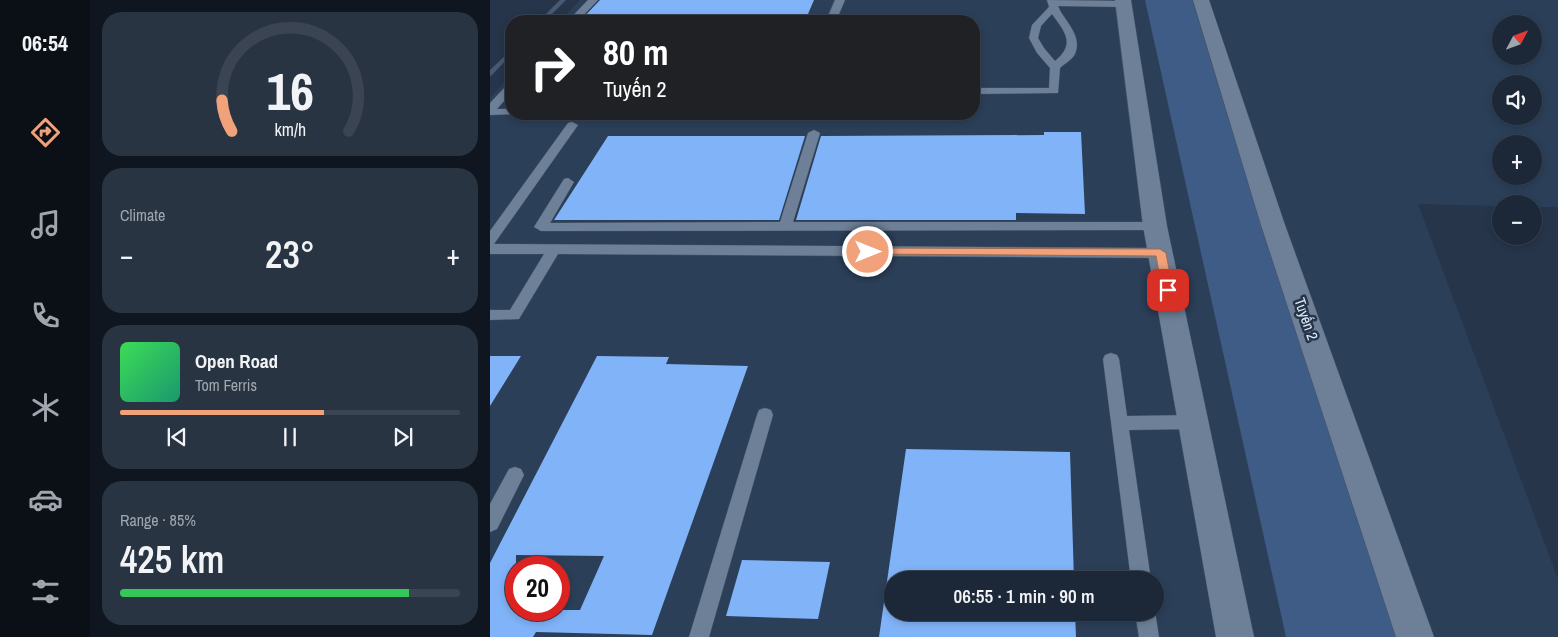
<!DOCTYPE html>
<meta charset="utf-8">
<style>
:root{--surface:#1c2838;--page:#293443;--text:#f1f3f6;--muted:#a0a6ae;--line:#3a4453;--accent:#f1a27b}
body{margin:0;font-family:"Archivo Narrow",sans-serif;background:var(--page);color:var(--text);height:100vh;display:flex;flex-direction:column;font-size:19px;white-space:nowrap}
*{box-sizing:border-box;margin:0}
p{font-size:16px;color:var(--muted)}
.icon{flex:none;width:28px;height:28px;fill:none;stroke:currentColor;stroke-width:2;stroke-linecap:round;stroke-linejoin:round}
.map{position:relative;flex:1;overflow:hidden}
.drawer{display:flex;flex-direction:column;gap:12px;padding:12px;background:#0f161f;width:400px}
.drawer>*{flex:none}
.guide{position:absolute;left:15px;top:15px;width:475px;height:105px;border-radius:20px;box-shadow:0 2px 8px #0003,0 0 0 1px var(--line);background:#202124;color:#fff;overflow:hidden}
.needle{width:32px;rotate:49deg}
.fabs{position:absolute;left:1002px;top:15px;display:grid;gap:10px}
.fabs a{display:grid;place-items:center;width:50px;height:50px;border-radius:50%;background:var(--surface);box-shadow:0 2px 8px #0003,0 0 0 1px var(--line);font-size:25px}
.speed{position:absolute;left:15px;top:556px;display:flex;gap:10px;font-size:25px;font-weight:700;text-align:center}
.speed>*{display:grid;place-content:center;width:65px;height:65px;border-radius:50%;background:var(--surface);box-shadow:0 2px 8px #0003,0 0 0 1px var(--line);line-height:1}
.speed .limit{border:8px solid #d22;background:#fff;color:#111}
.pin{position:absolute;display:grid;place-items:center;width:42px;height:42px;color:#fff;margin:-21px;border-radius:10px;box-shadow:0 2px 8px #0006}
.me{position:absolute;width:55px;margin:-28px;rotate:90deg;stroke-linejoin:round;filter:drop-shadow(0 0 4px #0008)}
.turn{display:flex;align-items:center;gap:18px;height:105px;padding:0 15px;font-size:22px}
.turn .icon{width:65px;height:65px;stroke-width:2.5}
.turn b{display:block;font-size:35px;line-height:42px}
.big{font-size:38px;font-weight:600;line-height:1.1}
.drawer .widget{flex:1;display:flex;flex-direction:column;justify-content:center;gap:8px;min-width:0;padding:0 18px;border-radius:20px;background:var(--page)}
.drawer .dial{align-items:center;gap:0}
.dial svg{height:130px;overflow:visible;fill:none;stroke:var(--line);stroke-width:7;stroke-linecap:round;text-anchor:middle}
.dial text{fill:var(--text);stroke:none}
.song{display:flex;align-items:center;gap:15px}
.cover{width:60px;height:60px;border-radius:8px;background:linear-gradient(135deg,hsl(130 70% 55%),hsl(160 70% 35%))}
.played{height:5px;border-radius:2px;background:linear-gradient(90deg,var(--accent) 60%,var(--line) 60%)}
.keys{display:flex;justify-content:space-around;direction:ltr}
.heat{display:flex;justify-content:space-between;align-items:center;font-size:28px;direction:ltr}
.charge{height:8px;border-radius:4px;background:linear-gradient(90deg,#34c759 85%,var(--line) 0)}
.trip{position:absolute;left:394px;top:571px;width:280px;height:50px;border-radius:25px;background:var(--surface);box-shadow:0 2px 8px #0003,0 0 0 1px var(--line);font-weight:600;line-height:50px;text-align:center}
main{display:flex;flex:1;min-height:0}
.tabs{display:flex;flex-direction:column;width:90px;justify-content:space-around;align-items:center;background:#0b1016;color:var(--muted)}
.tabs .icon{width:35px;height:35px}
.tabs .current{color:var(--accent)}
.tabs b{font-size:22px;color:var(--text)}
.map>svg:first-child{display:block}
.built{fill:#2b3f58;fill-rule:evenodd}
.green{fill:#3e5c86}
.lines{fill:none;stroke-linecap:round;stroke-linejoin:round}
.stream{fill:#475a74;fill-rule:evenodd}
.building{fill:#81b3f8;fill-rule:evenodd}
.service-casing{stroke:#455265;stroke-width:1}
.secondary-casing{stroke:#455265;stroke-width:1}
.service{fill:#6e8098;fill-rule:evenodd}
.secondary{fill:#6e8098;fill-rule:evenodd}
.route{fill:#f1a27b;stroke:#9d6950}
.labels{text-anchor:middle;stroke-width:5;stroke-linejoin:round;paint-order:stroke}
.street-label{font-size:15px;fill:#e2ecfa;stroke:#26354a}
</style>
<main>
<nav class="tabs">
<b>06:54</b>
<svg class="icon current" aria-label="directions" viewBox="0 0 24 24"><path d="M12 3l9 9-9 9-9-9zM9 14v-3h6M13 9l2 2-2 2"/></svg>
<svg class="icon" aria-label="music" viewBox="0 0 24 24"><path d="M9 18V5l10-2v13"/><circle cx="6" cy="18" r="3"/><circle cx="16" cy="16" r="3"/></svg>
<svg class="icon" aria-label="phone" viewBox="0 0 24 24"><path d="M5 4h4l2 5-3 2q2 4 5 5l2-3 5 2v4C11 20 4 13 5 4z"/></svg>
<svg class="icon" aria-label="climate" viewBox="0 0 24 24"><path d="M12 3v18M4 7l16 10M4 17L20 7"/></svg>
<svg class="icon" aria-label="car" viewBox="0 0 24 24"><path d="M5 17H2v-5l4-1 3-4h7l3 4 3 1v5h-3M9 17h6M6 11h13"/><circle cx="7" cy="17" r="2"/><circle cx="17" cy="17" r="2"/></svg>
<svg class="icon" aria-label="filters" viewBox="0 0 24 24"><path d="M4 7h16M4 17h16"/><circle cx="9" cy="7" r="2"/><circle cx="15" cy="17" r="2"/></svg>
</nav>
<section class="drawer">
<div class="widget dial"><svg viewBox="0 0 100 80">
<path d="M14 69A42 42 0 1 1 86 69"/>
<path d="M14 69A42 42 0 0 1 8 50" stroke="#f1a27b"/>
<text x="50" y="56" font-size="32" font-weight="700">16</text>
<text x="50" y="72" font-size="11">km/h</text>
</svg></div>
<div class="widget"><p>Climate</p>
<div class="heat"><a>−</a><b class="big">23°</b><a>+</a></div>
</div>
<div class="widget">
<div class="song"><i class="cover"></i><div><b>Open Road</b><p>Tom Ferris</p></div></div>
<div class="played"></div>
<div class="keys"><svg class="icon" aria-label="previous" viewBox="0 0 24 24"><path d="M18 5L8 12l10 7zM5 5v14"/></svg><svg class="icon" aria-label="pause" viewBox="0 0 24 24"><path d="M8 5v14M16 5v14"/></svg><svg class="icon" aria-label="next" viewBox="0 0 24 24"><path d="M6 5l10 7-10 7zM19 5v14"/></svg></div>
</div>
<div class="widget"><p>Range · 85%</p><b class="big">425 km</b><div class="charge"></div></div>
</section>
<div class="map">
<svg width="1068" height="637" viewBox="0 0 1068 637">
<rect width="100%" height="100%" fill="#26354a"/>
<!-- built -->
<path class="built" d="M90,0H1068V207H1044V204H1011V206L928,204L1068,579V637H0V98L21,74V114H484V21H70ZM1011,24H1044V56H1011ZM1011,84H1044V116H1011ZM1011,144H1044V176H1011ZM26,568H69V610H26ZM402,580H665V612H402Z"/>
<!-- green -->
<path class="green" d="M655,0H705L912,637H796Z"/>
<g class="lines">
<!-- stream -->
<path class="stream" d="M70,0H76L55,21H49Z
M21,50V55L2,75L0,76V70Z"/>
</g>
<!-- building -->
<path class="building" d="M110,0H324L315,21H90Z
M554,132H591L595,214L526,213V220H306L331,136L554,135Z
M118,136H315L289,220H64Z
M0,356H31L0,406Z
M107,356L179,357L176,364L258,366L162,635L46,632L43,637H0V563ZM26,555L114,556L90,610H26Z
M416,449L580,452L584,580H402V612H585L586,637H389Z
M252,560L340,562L328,619L236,616Z"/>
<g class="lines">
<!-- service casing -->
<g class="service-casing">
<path id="service" d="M98,0H108L88,21H78Z
M345,0H355L346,21H336Z
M557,0L633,1L638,4L633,7L568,6C574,21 593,35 585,54C583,59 574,64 570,68L568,93L484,94V88H559L560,68L547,53L539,38L542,25L559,7ZM562,14C575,32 586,44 565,61L554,48L548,38L551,26Z
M21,84V93L7,109H21V114H25L0,115V103L17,85Z
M82,122L88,125L4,244L670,248L675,250L677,253L675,256L670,258L68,254L29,319L0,320V310H20L54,254H0V231L78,123Z
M324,130L330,133L303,222H665L672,226L665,230L51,231L44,227L74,179L78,178L84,182L60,223L290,222L318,133Z
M621,353L627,355L629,359L637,416L704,415L710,417L712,422L710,427L704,429L639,430L661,580H641L613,359L615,355Z
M275,408L281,410L283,415L219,637H199L267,415L269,410Z
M25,467L31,469L34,475L7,529L0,532V504L19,469Z
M645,612L665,611L669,637H649Z"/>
</g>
<!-- secondary casing -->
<g class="secondary-casing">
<path id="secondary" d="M625,0H641L677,226L764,637H726L653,226Z
M703,0H719L795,225L944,637H906L771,225Z"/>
</g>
<!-- service -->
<use href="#service" class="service"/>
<!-- secondary -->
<use href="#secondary" class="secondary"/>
</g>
<!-- route -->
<path class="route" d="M378,248L670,249L676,253L683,290L678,294L672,290L666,256L375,254L373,252L375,249Z"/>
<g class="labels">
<!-- street labels -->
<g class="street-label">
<text transform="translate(816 319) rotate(71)" y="5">Tuyến 2</text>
</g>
</g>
</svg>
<div class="fabs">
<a><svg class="needle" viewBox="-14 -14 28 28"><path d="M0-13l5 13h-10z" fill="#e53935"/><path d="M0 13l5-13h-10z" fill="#a0a6ae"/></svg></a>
<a><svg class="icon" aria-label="sound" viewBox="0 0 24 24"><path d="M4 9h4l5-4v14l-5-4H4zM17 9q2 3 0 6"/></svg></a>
<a>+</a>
<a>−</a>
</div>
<div class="speed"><div class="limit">20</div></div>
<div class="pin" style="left:678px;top:290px;background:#d93025"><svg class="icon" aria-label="arrive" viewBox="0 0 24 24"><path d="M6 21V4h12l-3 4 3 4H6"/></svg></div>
<svg class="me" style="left:378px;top:252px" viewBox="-20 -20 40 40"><circle r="17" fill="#f1a27b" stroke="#fff" stroke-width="3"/><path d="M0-11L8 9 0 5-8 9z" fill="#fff"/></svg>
<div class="trip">06:55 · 1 min · 90 m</div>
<div class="guide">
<div class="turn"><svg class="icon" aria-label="right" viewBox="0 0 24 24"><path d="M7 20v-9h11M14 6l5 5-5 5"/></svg><div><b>80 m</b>Tuyến 2</div></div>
</div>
</div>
</main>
